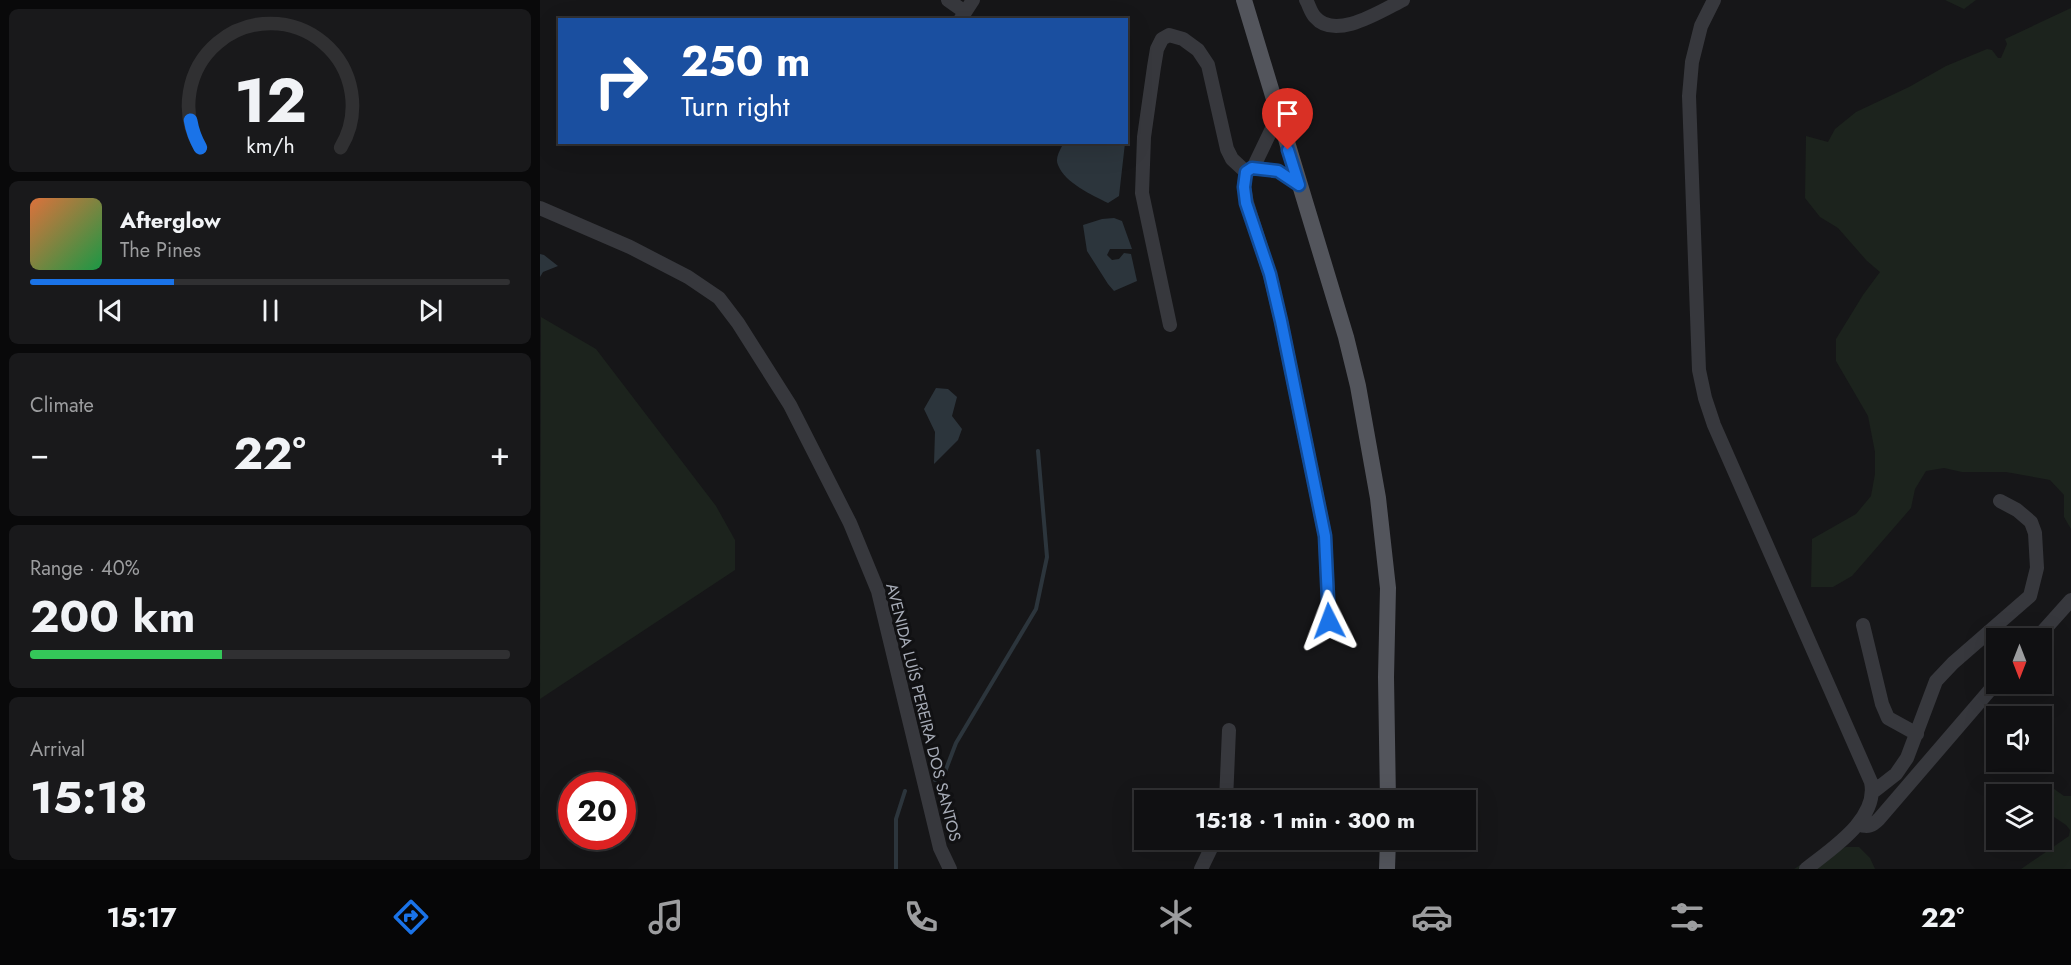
<!DOCTYPE html>
<meta charset="utf-8">
<style>
:root{--surface:#101012;--page:#19191b;--text:#f1f3f6;--muted:#9c9d9f;--line:#303032;--accent:#1a73e8}
body{margin:0;font-family:Jost,sans-serif;background:var(--page);color:var(--text);height:100vh;display:flex;flex-direction:column;font-size:22px;white-space:nowrap}
*{box-sizing:border-box;margin:0}
p{font-size:20px;color:var(--muted)}
.icon{flex:none;width:33px;height:33px;fill:none;stroke:currentColor;stroke-width:2;stroke-linecap:round;stroke-linejoin:round}
.map{position:relative;flex:1;overflow:hidden}
.details{display:flex;flex-direction:column;gap:9px;padding:9px;background:#09090a;width:540px}
.details>*{flex:none}
.top-card{position:absolute;left:18px;top:18px;width:570px;height:126px;border-radius:0px;box-shadow:0 6px 24px #0002,0 0 0 2px var(--line);background:#1a4fa0;color:#fff;overflow:hidden}
.needle{width:39px;rotate:180deg}
.buttons{position:absolute;left:1446px;top:628px;display:grid;gap:12px}
.buttons a{display:grid;place-items:center;width:66px;height:66px;border-radius:0px;background:var(--surface);box-shadow:0 6px 24px #0002,0 0 0 2px var(--line);font-size:30px}
.speed{position:absolute;left:18px;top:772px;display:flex;gap:12px;font-size:30px;font-weight:700;text-align:center}
.speed>*{display:grid;place-content:center;width:78px;height:78px;border-radius:50%;background:var(--surface);box-shadow:0 6px 24px #0002,0 0 0 2px var(--line);line-height:1}
.speed .limit{border:9px solid #d22;background:#fff;color:#111}
.pin{position:absolute;display:grid;place-items:center;width:51px;height:51px;color:#fff;margin:-62px -26px;border-radius:50% 50% 50% 0;rotate:-45deg;box-shadow:0 0 6px #0007}
.pin .icon{rotate:45deg}
.me{position:absolute;width:66px;margin:-33px;rotate:357deg;stroke-linejoin:round;filter:drop-shadow(0 0 4px #0008)}
.turn{display:flex;align-items:center;gap:21px;height:126px;padding:0 24px;font-size:27px}
.turn .icon{width:78px;height:78px;stroke-width:2.5}
.turn b{display:block;font-size:42px;line-height:51px}
.big{font-size:45px;font-weight:700;line-height:1.1}
.details .widget{flex:1;display:flex;flex-direction:column;justify-content:center;gap:9px;min-width:0;padding:0 21px;border-radius:9px;background:var(--page)}
.details .dial{align-items:center;gap:0}
.dial svg{height:156px;overflow:visible;fill:none;stroke:var(--line);stroke-width:7;stroke-linecap:round;text-anchor:middle}
.dial text{fill:var(--text);stroke:none}
.song{display:flex;align-items:center;gap:18px}
.cover{width:72px;height:72px;border-radius:9px;background:linear-gradient(135deg,hsl(20 70% 55%),hsl(140 70% 35%))}
.played{height:6px;border-radius:3px;background:linear-gradient(90deg,var(--accent) 30%,var(--line) 30%)}
.keys{display:flex;justify-content:space-around;direction:ltr}
.heat{display:flex;justify-content:space-between;align-items:center;font-size:33px;direction:ltr}
.charge{height:9px;border-radius:4px;background:linear-gradient(90deg,#34c759 40%,var(--line) 0)}
.trip{position:absolute;left:594px;top:790px;width:342px;height:60px;border-radius:0px;background:var(--surface);box-shadow:0 6px 24px #0002,0 0 0 2px var(--line);font-weight:700;line-height:60px;text-align:center}
.menu{display:flex;height:96px;justify-content:space-around;align-items:center;background:#060607;color:var(--muted)}
.menu .icon{width:42px;height:42px}
.menu .selected{color:var(--accent)}
.menu b{font-size:27px;color:var(--text)}
main{display:flex;flex:1;min-height:0}
.map>svg:first-child{display:block}
.green{fill:#1c231d}
.water{fill:#2c353c}
.lines{fill:none;stroke-linecap:round;stroke-linejoin:round}
.stream{stroke:#2c353c;stroke-width:4}
.minor{stroke:#37383d;stroke-width:14}
.major{stroke:#53555c;stroke-width:16}
.route-casing{stroke:#114b97;stroke-width:15}
.route{stroke:#1a73e8;stroke-width:10}
.labels{text-anchor:middle;stroke-width:6;stroke-linejoin:round;paint-order:stroke}
.street-label{font-size:16px;fill:#a8adb8;stroke:#111113}
</style>
<main>
<section class="details">
<div class="widget dial"><svg viewBox="0 0 100 80">
<path d="M14 69A42 42 0 1 1 86 69"/>
<path d="M14 69A42 42 0 0 1 9 55" stroke="#1a73e8"/>
<text x="50" y="56" font-size="32" font-weight="700">12</text>
<text x="50" y="72" font-size="11">km/h</text>
</svg></div>
<div class="widget">
<div class="song"><i class="cover"></i><div><b>Afterglow</b><p>The Pines</p></div></div>
<div class="played"></div>
<div class="keys"><svg class="icon" aria-label="previous" viewBox="0 0 24 24"><path d="M18 5L8 12l10 7zM5 5v14"/></svg><svg class="icon" aria-label="pause" viewBox="0 0 24 24"><path d="M8 5v14M16 5v14"/></svg><svg class="icon" aria-label="next" viewBox="0 0 24 24"><path d="M6 5l10 7-10 7zM19 5v14"/></svg></div>
</div>
<div class="widget"><p>Climate</p>
<div class="heat"><a>−</a><b class="big">22°</b><a>+</a></div>
</div>
<div class="widget"><p>Range · 40%</p><b class="big">200 km</b><div class="charge"></div></div>
<div class="widget"><p>Arrival</p><b class="big">15:18</b></div>
</section>
<div class="map">
<svg width="1531" height="869" viewBox="0 0 1531 869">
<rect width="100%" height="100%" fill="#161618"/>
<!-- green -->
<path class="green" d="M1405,0H1436L1424,9Z
M1531,8V529L1524,517V495L1510,480L1466,472H1422L1404,468L1386,471L1375,489L1371,508L1312,576L1293,587H1271L1272,539L1316,514L1331,496L1335,474V452L1328,416L1296,361V339L1323,295L1340,272L1327,261L1298,228L1280,217L1265,198L1266,136L1288,142L1295,129L1316,112L1369,87L1406,66L1447,49L1452,50L1458,58H1461L1467,44L1465,39Z
M1,317L56,349L176,506L195,540V570L0,699Z
M1510,786L1524,796H1531V869H1481L1529,836L1530,830L1526,825L1502,809V795H1488L1494,789Z
M1306,847H1319L1330,858L1335,869H1254C1269,858 1288,854 1306,847Z"/>
<!-- water -->
<path class="water" d="M533,143H585L579,196L568,203C552,195 525,183 518,165C515,159 519,152 522,146Z
M574,218L582,221L592,249H570L567,255L572,260L579,259L584,253L591,254L597,281L574,291L568,284L547,251L543,225L562,219Z
M0,254L4,255L18,266L3,272L0,277Z
M396,388L408,389L417,397L412,416L422,429L418,440L394,464L395,432L384,409Z"/>
<g class="lines">
<!-- stream -->
<path class="stream" d="M395,780L403,777L416,743L496,609L507,557L498,451
M356,869V819L365,791"/>
<!-- minor -->
<path class="minor" d="M408,0L425,12
M766,0C769,5 771,13 775,17C795,41 841,11 863,0
M1174,0L1161,26L1152,62L1149,96L1159,370L1165,398L1174,425L1331,782C1339,819 1291,849 1266,869
M420,20L433,0
M713,168L738,116
M706,172L704,187L707,203L730,275L741,321L785,536L789,621
M0,208L90,247L148,277L179,298L198,323L250,405L310,523L338,591L400,848L410,869
M630,325L602,193L604,137L614,67L617,49L622,39L629,35L643,39L658,50L668,65L687,149L692,159L706,172L713,168L738,171L759,185
M1323,625L1342,704L1348,718L1377,734
M1496,639L1531,600
M1333,792L1356,774L1367,758L1396,681L1413,663L1490,596L1497,568L1495,533L1491,522L1477,510L1460,501
M686,801L689,730
M1318,824C1328,828 1332,826 1339,819L1456,683
M661,869L675,840"/>
<!-- major -->
<path class="major" d="M704,0L806,337L818,386L838,498L848,588L846,677L848,801
M847,869L848,840"/>
</g>
<g class="lines">
<!-- route casing -->
<g class="route-casing">
<path id="route" d="M748,150L759,185L738,171L712,168L706,172L704,187L706,203L730,274L741,321L785,536L789,621"/>
</g>
<!-- route -->
<use href="#route" class="route"/>
</g>
<g class="labels">
<!-- street labels -->
<g class="street-label">
<text transform="translate(384 712) rotate(76)" y="6">AVENIDA LUÍS PEREIRA DOS SANTOS</text>
</g>
</g>
</svg>
<div class="buttons">
<a><svg class="needle" viewBox="-14 -14 28 28"><path d="M0-13l5 13h-10z" fill="#e53935"/><path d="M0 13l5-13h-10z" fill="#9c9d9f"/></svg></a>
<a><svg class="icon" aria-label="sound" viewBox="0 0 24 24"><path d="M4 9h4l5-4v14l-5-4H4zM17 9q2 3 0 6"/></svg></a>
<a><svg class="icon" aria-label="layers" viewBox="0 0 24 24"><path d="M12 4l9 5-9 5-9-5zM3 14l9 5 9-5"/></svg></a>
</div>
<div class="speed"><div class="limit">20</div></div>
<div class="pin" style="left:748px;top:150px;background:#d93025"><svg class="icon" aria-label="arrive" viewBox="0 0 24 24"><path d="M6 21V4h12l-3 4 3 4H6"/></svg></div>
<svg class="me" style="left:789px;top:621px" viewBox="-20 -20 40 40"><path d="M0-17L14 15 0 8-14 15z" fill="#1a73e8" stroke="#fff" stroke-width="4"/></svg>
<div class="trip">15:18 · 1 min · 300 m</div>
<div class="top-card">
<div class="turn"><svg class="icon" aria-label="right" viewBox="0 0 24 24"><path d="M7 20v-9h11M14 6l5 5-5 5"/></svg><div><b>250 m</b>Turn right</div></div>
</div>
</div>
</main>
<nav class="menu">
<b>15:17</b>
<svg class="icon selected" aria-label="directions" viewBox="0 0 24 24"><path d="M12 3l9 9-9 9-9-9zM9 14v-3h6M13 9l2 2-2 2"/></svg>
<svg class="icon" aria-label="music" viewBox="0 0 24 24"><path d="M9 18V5l10-2v13"/><circle cx="6" cy="18" r="3"/><circle cx="16" cy="16" r="3"/></svg>
<svg class="icon" aria-label="phone" viewBox="0 0 24 24"><path d="M5 4h4l2 5-3 2q2 4 5 5l2-3 5 2v4C11 20 4 13 5 4z"/></svg>
<svg class="icon" aria-label="climate" viewBox="0 0 24 24"><path d="M12 3v18M4 7l16 10M4 17L20 7"/></svg>
<svg class="icon" aria-label="car" viewBox="0 0 24 24"><path d="M5 17H2v-5l4-1 3-4h7l3 4 3 1v5h-3M9 17h6M6 11h13"/><circle cx="7" cy="17" r="2"/><circle cx="17" cy="17" r="2"/></svg>
<svg class="icon" aria-label="filters" viewBox="0 0 24 24"><path d="M4 7h16M4 17h16"/><circle cx="9" cy="7" r="2"/><circle cx="15" cy="17" r="2"/></svg>
<b>22°</b>
</nav>
